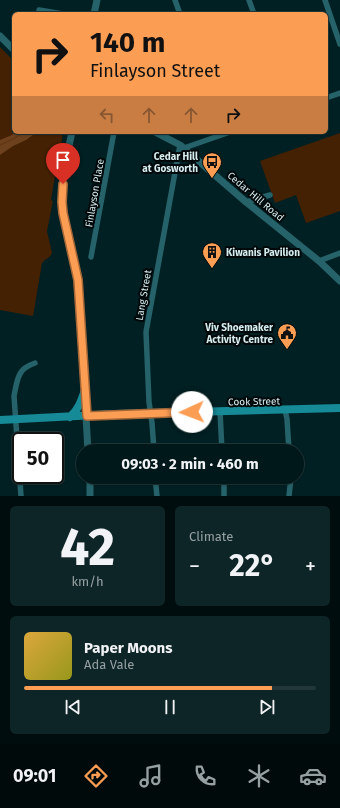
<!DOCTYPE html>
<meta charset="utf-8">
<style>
:root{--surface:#00181a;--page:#0e2527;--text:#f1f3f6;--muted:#95a0a2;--line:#223739;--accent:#fc9d54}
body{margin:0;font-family:"Fira Sans",sans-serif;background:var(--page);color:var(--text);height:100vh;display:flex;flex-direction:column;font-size:15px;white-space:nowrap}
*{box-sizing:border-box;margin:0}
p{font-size:13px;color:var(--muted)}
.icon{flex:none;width:22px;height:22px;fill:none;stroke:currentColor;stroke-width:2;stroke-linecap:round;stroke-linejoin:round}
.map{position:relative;height:496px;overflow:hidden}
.drawer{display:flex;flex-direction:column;gap:10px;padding:10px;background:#000d0e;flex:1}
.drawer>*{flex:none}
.hud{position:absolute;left:12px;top:12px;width:316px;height:122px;border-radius:6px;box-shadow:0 1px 3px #0004,0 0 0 1px var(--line);background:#fc9d54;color:#111;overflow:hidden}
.speed{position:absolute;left:12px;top:432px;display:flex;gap:8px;font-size:20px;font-weight:700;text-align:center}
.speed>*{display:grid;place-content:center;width:52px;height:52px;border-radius:50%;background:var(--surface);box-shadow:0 1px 3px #0004,0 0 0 1px var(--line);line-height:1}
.speed .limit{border:2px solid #111;border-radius:6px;background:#fff;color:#111}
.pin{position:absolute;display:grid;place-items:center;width:34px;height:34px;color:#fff;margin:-41px -17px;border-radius:50% 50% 50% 0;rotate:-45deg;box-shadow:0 0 4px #0007}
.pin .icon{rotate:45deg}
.me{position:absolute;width:44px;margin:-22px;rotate:268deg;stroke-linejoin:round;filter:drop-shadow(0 0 3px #0008)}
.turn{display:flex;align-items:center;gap:14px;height:84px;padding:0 12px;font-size:18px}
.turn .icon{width:52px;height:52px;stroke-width:2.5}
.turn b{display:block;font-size:28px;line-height:34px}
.lanes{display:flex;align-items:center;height:38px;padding:0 12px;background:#0003;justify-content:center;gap:20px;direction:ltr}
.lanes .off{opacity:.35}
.big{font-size:30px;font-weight:700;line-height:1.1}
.drawer .tile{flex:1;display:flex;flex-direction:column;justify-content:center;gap:6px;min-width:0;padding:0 14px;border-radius:6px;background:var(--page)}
.drawer .dial{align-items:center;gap:0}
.dial b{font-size:52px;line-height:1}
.song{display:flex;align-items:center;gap:12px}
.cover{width:48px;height:48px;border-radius:6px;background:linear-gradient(135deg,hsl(40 70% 55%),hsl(60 70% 35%))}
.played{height:4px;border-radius:2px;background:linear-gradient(90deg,var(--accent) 85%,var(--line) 85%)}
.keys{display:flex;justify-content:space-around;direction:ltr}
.heat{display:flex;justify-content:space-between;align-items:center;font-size:22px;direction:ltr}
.drawer .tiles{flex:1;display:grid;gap:10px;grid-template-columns:1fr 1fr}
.tile:last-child{grid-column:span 2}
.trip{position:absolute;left:76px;top:444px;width:228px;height:40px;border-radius:20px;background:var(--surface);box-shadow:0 1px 3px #0004,0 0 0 1px var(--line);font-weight:700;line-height:40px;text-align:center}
.tabs{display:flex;height:64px;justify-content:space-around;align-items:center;background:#000a0a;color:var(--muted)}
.tabs .icon{width:28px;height:28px}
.tabs .active{color:var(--accent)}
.tabs b{font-size:18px;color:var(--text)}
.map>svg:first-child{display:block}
.green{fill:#442102}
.forest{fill:#6e411e}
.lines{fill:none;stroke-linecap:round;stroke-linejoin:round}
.stream{stroke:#633713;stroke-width:1.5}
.minor{stroke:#256269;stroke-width:5.5}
.tertiary{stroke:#256269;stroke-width:7}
.secondary{stroke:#168a96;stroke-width:8}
.route-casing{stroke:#a46637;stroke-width:10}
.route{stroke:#fc9d54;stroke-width:7}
.labels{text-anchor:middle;stroke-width:4;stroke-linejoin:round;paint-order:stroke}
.poi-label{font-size:10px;font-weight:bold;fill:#d6edf0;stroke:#00080a;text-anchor:end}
.street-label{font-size:10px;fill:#d6edf0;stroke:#00080a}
</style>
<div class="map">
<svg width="340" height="496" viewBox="0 0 340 496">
<rect width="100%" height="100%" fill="#002023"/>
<!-- green -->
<path class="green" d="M0,47L14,61V132H63L60,153H59L51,200L53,201L47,231L52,253C50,258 45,259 42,263L33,316L0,310Z
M340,133V211L306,223L296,195L275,203L260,161Z"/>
<!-- forest -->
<path class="forest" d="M15,132H37L26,140L13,146L0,155V140L12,135Z"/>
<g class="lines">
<!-- stream -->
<path class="stream" d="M0,145L15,138L23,132"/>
<!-- minor -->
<path class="minor" d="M175,0L180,14
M249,0L254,14
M325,0L340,44
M39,10L63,14
M326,98L340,93
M184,148L230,132
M246,202L270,195
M91,257L114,132
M319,261L340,253
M285,410L287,419L289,451
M220,411L222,451
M154,451L152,423L149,402L146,332L180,145
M155,477L157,496
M224,477V496
M21,496L14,396C16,387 17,374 25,368C28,366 32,364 35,363
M289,496L291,477"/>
<!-- tertiary -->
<path class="tertiary" d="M94,14L97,0
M0,36L14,50
M72,132C67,155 61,178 62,202C63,228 73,254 78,280L88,451
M155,132L180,145L246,202L319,261L340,281
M90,477V496"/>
<!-- secondary -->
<path class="secondary" d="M70,417C79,409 81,401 85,390
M0,420L115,414L340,408"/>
</g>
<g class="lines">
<!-- route casing -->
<g class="route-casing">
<path id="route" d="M63,184L62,202L63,213L78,280L87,416L192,412"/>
</g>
<!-- route -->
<use href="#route" class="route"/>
</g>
<!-- icons -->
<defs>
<g id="bus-pin" transform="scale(1)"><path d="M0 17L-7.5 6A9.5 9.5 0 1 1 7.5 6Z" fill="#fc9d54" stroke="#00080a"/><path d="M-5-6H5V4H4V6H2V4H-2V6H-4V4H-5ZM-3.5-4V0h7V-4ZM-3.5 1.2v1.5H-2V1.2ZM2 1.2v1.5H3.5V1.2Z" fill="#111"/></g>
<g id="building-pin" transform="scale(1)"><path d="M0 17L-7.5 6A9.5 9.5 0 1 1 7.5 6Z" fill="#fc9d54" stroke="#00080a"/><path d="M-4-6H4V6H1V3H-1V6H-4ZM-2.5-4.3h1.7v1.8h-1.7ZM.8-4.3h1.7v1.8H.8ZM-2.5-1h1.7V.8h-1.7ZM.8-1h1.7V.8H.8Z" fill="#111"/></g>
<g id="civic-pin" transform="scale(1)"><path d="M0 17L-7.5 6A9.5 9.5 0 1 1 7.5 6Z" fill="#fc9d54" stroke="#00080a"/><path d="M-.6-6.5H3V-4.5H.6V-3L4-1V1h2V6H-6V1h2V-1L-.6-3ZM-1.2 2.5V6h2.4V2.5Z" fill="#111"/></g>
</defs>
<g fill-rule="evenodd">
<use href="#bus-pin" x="212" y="162"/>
<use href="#building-pin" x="212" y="252"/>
<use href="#civic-pin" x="287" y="333"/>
</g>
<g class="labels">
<!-- poi labels -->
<g class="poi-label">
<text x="198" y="160">Cedar Hill<tspan x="198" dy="12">at Gosworth</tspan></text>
<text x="226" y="256" text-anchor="start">Kiwanis Pavilion</text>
<text x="273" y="331">Viv Shoemaker<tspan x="273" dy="12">Activity Centre</tspan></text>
</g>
<!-- street labels -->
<g class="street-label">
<text transform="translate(94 193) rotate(-80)" y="4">Finlayson Place</text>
<text transform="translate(256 196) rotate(40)" y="4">Cedar Hill Road</text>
<text transform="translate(143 295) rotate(-80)" y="4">Lang Street</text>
<text transform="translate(254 401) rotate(-1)" y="4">Cook Street</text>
</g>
</g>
</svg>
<div class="speed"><div class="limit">50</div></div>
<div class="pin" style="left:63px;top:184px;background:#d93025"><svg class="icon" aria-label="arrive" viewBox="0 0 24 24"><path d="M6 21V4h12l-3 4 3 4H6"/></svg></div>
<svg class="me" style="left:192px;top:412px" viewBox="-20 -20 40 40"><circle r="19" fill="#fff"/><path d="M0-13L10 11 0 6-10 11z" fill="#fc9d54"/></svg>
<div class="trip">09:03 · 2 min · 460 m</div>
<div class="hud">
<div class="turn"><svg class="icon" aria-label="right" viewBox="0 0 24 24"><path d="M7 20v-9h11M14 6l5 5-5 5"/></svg><div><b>140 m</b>Finlayson Street</div></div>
<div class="lanes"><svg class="icon off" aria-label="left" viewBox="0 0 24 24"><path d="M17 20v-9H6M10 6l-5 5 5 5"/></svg><svg class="icon off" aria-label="ahead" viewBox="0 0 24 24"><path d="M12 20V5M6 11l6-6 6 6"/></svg><svg class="icon off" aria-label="ahead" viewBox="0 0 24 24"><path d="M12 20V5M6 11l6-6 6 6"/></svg><svg class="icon" aria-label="right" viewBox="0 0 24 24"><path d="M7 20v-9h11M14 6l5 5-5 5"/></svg></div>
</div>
</div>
<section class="drawer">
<div class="tiles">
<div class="tile dial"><b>42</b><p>km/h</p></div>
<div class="tile"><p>Climate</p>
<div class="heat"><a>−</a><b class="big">22°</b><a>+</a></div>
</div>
<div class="tile">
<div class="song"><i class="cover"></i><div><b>Paper Moons</b><p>Ada Vale</p></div></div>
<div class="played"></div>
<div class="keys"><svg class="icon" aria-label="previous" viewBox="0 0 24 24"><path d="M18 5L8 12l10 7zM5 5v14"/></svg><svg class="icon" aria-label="pause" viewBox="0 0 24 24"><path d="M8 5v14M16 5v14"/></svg><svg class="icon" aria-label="next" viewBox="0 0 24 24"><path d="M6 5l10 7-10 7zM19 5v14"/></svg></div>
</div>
</div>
</section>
<nav class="tabs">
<b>09:01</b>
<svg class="icon active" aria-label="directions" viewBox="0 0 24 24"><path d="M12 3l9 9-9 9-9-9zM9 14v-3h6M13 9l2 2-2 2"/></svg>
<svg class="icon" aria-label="music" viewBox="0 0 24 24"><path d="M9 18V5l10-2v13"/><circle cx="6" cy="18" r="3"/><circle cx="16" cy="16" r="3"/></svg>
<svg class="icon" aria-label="phone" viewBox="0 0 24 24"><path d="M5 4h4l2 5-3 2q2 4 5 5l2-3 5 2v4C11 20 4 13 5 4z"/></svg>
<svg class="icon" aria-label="climate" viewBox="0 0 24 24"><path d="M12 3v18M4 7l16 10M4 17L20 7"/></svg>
<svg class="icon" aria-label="car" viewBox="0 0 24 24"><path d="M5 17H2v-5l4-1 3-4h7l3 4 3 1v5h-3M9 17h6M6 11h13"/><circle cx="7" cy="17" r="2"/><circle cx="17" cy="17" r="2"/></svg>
</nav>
